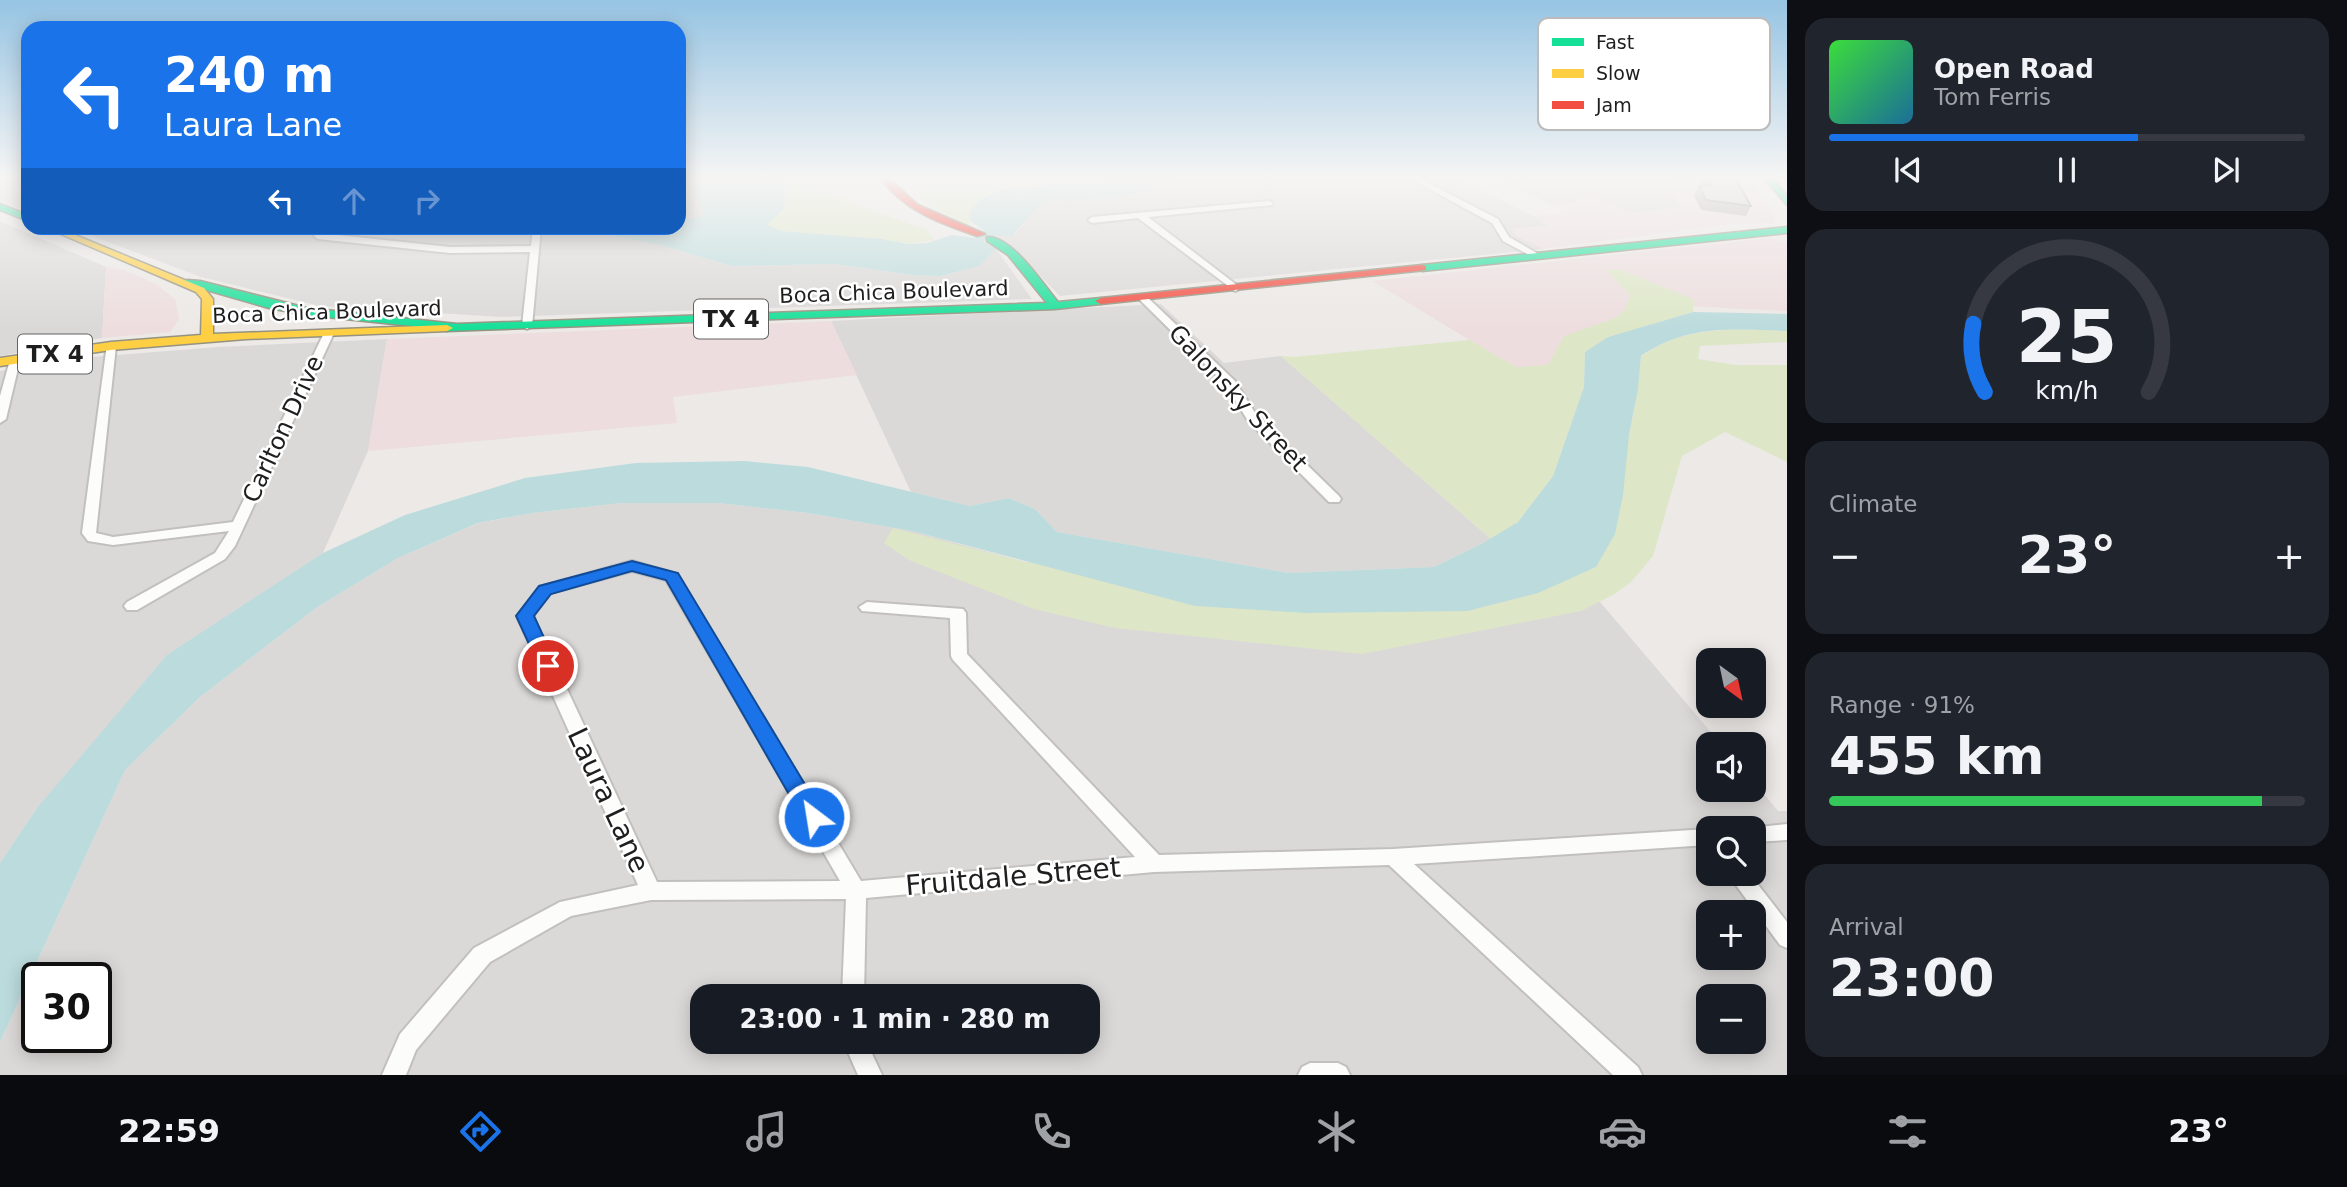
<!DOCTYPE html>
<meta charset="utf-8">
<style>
:root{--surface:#171b24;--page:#20242c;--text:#f1f3f6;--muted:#9ea1a6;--line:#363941;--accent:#1a73e8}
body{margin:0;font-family:"DejaVu Sans",sans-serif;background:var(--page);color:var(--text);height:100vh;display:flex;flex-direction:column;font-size:26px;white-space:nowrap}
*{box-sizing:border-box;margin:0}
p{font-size:23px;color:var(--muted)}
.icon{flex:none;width:38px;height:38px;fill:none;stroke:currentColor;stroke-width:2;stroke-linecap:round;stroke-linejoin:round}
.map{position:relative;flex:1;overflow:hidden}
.details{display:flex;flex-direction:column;gap:18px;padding:18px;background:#0d0f14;width:560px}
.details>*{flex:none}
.hud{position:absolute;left:21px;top:21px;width:665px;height:214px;border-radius:21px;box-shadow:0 4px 18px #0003;background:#1a73e8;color:#fff;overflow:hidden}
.needle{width:46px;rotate:147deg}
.tools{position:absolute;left:1696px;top:648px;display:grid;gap:14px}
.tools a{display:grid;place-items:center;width:70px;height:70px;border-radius:14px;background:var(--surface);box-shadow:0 4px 18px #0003;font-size:35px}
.speed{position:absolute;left:21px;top:962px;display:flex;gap:14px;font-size:35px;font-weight:700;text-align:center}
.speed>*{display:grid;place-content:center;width:91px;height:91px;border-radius:50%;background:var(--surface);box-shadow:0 4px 18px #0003;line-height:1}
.speed .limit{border:4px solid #111;border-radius:10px;background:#fff;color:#111}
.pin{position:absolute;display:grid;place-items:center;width:60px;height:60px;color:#fff;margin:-30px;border:4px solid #fff;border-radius:50%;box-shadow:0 2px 7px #0007}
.me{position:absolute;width:77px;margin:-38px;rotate:329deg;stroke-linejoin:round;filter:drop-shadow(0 0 5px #0008)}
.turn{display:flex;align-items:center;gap:24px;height:147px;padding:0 28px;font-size:32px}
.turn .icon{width:91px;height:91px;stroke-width:2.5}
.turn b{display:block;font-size:49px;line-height:60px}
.lanes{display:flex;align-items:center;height:66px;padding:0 28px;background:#0003;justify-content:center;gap:35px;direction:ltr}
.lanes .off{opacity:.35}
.big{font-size:52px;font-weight:700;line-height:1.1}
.details .tile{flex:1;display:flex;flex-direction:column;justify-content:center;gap:10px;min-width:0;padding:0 24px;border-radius:21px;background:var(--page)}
.details .dial{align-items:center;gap:0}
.dial svg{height:182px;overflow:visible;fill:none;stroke:var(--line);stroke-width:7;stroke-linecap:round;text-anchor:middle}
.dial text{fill:var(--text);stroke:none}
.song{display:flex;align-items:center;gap:21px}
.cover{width:84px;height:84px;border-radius:10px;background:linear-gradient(135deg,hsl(120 70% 55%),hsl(200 70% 35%))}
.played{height:7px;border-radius:4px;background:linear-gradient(90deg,var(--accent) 65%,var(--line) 65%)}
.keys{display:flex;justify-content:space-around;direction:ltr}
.heat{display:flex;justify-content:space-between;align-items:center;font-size:38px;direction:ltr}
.charge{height:10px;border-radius:5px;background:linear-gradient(90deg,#34c759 91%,var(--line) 0)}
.trip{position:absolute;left:690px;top:984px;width:410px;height:70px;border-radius:21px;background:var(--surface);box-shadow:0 4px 18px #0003;font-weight:700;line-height:70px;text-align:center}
.menu{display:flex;height:112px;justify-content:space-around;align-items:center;background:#090b0e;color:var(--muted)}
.menu .icon{width:49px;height:49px}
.menu .current{color:var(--accent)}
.menu b{font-size:32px;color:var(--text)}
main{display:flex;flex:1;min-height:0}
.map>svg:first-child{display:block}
.residential{fill:#dbd9d8;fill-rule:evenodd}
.commercial{fill:#edddde}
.grass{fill:#dde7c7}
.water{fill:#bcdbdc}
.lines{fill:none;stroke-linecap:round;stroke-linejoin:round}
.street-casing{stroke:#c2c0bf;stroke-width:4}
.fast-casing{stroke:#959380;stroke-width:3}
.slow-casing{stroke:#959380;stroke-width:3}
.jam-casing{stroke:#959380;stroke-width:3}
.street{fill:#fcfcfb;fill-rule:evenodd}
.fast{fill:#16e098;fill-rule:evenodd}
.slow{fill:#ffcf43;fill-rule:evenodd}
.jam{fill:#f24e42;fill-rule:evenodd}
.wall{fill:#b3b0af}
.building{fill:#d0cdcb;stroke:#92908e;stroke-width:2}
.route{fill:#1a73e8;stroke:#114b97;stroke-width:2}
.labels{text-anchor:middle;stroke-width:5;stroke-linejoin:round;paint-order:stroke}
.far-street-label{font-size:21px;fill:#1e1e1e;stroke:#fff}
.shield{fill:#fff;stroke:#626262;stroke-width:2}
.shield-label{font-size:23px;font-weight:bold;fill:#1e1e1e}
.street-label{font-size:24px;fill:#1e1e1e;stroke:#fff}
.near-street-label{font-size:28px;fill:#1e1e1e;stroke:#fff}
.key{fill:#fff;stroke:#bcbcbc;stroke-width:2}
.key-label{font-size:19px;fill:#1e1e1e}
</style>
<main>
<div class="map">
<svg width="1787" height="1075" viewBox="0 0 1787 1075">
<rect width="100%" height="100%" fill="#ece9e6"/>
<!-- residential -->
<path class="residential" d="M0,178H28V211L0,200Z
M679,178H691L704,208V213L698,217L679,221Z
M1179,178H1456L1533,216L1549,226L1513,229L1517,236L1544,249L1060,296L1007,242L995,236L1016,233L1040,205L1051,201L1131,196L1165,186Z
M1495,178H1667L1681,208L1630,213L1592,196L1581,202L1552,205Z
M0,221L106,267L102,338L0,356Z
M71,228H568L660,245L732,266L835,264L912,275L941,276L978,266L996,249L1032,299L503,317L320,306L201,277Z
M1161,304L1224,363L1281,356L1491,539L1434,567L1289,573L1057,532L1035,509L1009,498L970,506L911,492L831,321Z
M387,339L368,451L323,553L252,600L37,808L0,863V371L54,360L218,347Z
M622,503H718L808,513L912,531L1025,562L1538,593L1577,575L1721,744H1708V789H1754V782L1778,811H1787V1075H0V1042L125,770L200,697L316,608L398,558L479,523L532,513ZM1708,828H1754V873H1708ZM1708,912H1754V957H1708ZM37,978H96V1038H37ZM702,996H1087V1041H702ZM1708,996H1754V1041H1708Z"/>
<!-- commercial -->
<path class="commercial" d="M1667,178H1712L1753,183L1774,213L1775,223L1731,224L1544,249L1517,236L1512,229L1547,226L1533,216L1566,212L1552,205L1579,202L1573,198L1593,196L1630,213L1681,208Z
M1769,238L1787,242V311L1685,306L1566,343V367L1526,374L1372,281Z
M106,267L123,270L139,276L157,285L175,299L179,319L170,332L102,338Z
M831,321L857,375L673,397L677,423L368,451L387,339Z"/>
<!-- grass -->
<path class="grass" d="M788,178H816L810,181L833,196L927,230L934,240L908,244L882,239L781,231L766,225L784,209Z
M904,178H1106L988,194L969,216L972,222L967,225L923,200Z
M1606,270H1621L1693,299V312L1608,337L1585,352L1584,387L1553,476L1518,522L1491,539L1281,356L1294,357L1470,340L1516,367L1548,365L1564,336L1615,318L1625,310L1630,295Z
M1738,329L1787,331V342L1700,346L1698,359L1735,365H1787V462L1725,432L1682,456L1653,556L1631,582L1613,595L1581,611L1362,654L1115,628L1034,609L911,561L884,543L893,528L1025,562L1392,611H1467L1538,593L1596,567C1613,498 1635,429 1641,357C1673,333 1699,332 1738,329Z"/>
<!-- water -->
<path class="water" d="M691,178H782L786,181L784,209L767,225L781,231L882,239L908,244L927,243L952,235L975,238L987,233L972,222L969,216C974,200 989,194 1004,190L1106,178H1179C1139,200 1096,200 1051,201L1040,205L1012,236H995L983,241L996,249L979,266L941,276L912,275L835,264L732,266L660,245L568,228H679V221L698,217L704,213Z
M1693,312L1787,314V331C1734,329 1687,324 1641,356L1638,389L1629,435L1623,495L1615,534L1596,567L1538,593L1467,611L1307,613L1195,606L912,531L808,513L718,503H622L532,513L478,523L398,558L316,608L200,697L125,770L0,1042V863L37,808L167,655L323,553L405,515L525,478L636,463L744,461L808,467L970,506L1009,498L1035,509L1057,532L1289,573L1434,567L1483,543L1518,522L1553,476L1584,387L1585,352L1608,337Z"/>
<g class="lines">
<!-- street casing -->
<g class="street-casing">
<path id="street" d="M1409,178H1419L1498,219L1509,237L1542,256L1535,258L1503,241L1492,223Z
M1269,201L1273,203L1272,205L1148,217L1238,286V290L1235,291L1138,218L1092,223L1088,220L1092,217Z
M533,228H541L532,326L527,329L522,326L530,252L450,253L318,239L314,236L318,233L450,247L531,246Z
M1139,295H1145L1235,381L1257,416L1339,496L1341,499L1339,502H1329L1248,421L1226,385L1139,299Z
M329,330L334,333L235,546L225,559L137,610H127L124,606L127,602L215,553L229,531L113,545L88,541L82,533L107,344H115L116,346L96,533L113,537L233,522L324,333Z
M15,357L20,360L6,419L0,423V396L10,360Z
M632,561L677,574L861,881L1135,857L953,660L951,656L950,618L862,611L859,607L867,602L963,609L966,613L967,654L1159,855L1393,849L1708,829V845L1414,864L1638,1067L1642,1075H1613L1389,865L1154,872L866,898L864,996H842L846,899L651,900L571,916L490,962L416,1050L406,1075H382L400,1034L474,948L560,902L638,885L517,616L540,587ZM632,571L666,580L840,881L657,882L533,616L550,593Z
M1787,824V840L1754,842V828H1749Z
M1727,873H1749L1787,922V948L1780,945Z
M843,1041H866L882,1075H858Z
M1310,1063H1338L1346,1067L1350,1075H1298L1302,1067Z"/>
</g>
<!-- fast casing -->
<g class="fast-casing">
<path id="fast" d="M1764,178H1773L1787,196V205Z
M0,204L28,215V221L0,210Z
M1787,227V233L1422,271L1417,268L1422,265Z
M987,237C1011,235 1043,284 1058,302L1101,298L1107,301L1101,304L1055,309L447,331L442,329L307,315L269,308L182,283L187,280L200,281L307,308L457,324L1047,303L1008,255L987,241Z"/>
</g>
<!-- slow casing -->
<g class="slow-casing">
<path id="slow" d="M47,228H58L204,288L213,299V334L447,325L453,328L447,331L246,339L111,350L0,366V358L111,342L201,335L202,299L196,292Z"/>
</g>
<!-- jam casing -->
<g class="jam-casing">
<path id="jam" d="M880,178H889L918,205L985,234L977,236C939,223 905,211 880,178Z
M1422,265L1426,266V270L1101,304L1095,301L1101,298Z"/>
</g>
<!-- street -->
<use href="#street" class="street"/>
<!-- fast -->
<use href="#fast" class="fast"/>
<!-- slow -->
<use href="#slow" class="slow"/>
<!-- jam -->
<use href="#jam" class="jam"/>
</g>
<!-- wall -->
<path class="wall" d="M1703,178H1735L1751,206L1746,216L1701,210L1694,195L1699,186H1701L1700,184Z"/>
<!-- building -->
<path class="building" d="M1707,178H1735L1751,206L1706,200L1699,186L1711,185Z"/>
<!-- sky -->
<linearGradient id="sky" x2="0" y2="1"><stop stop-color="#96c4e3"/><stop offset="0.54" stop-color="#f6f5f4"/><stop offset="1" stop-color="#f6f5f4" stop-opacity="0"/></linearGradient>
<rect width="1787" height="329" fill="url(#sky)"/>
<!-- route -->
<path class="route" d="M632,561L678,573L821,811L825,817L821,824L814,826L806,824L666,580L632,571L551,594L534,616L557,666L554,670H541L516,616L539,586Z"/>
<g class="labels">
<!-- far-street labels -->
<g class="far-street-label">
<text transform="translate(894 292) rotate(-2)" y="7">Boca Chica Boulevard</text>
<text transform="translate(327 312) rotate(-2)" y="7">Boca Chica Boulevard</text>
</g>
<!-- shield labels -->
<g class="shield">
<rect x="694" y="299.5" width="74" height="39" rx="5"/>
<rect x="18" y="334.5" width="74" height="39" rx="5"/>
</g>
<g class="shield-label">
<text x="731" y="327">TX 4</text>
<text x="55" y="362">TX 4</text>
</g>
<!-- street labels -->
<g class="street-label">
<text transform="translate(1238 398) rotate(47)" y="8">Galonsky Street</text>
<text transform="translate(283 429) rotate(-65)" y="8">Carlton Drive</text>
</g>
<!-- near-street labels -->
<g class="near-street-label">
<text transform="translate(609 800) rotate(65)" y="10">Laura Lane</text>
<text transform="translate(1013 876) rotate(-5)" y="10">Fruitdale Street</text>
</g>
</g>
<!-- legend -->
<rect x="1538" y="18" width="232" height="112" rx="10" class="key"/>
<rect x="1552" y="38" width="32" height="8" fill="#16e098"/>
<rect x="1552" y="69" width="32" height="9" fill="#ffcf43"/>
<rect x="1552" y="101" width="32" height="8" fill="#f24e42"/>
<g class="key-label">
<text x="1596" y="49">Fast</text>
<text x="1596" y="80">Slow</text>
<text x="1596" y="112">Jam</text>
</g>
</svg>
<div class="tools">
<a><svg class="needle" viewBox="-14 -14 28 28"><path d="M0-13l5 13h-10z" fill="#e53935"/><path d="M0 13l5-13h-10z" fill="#9ea1a6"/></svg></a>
<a><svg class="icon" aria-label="sound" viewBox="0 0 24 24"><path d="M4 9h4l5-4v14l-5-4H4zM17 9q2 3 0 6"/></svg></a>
<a><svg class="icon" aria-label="search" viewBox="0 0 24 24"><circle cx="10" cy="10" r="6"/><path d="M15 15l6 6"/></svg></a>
<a>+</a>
<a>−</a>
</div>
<div class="speed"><div class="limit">30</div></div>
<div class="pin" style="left:548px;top:666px;background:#d93025"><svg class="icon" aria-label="arrive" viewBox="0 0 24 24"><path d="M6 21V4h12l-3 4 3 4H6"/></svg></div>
<svg class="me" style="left:814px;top:817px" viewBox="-20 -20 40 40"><circle r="17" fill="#1a73e8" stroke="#fff" stroke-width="3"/><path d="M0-11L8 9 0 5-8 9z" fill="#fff"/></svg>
<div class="trip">23:00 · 1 min · 280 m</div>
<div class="hud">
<div class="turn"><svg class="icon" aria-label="left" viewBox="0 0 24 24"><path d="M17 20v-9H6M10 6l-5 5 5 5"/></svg><div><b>240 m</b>Laura Lane</div></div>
<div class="lanes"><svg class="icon" aria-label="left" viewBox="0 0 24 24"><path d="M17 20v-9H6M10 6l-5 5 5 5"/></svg><svg class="icon off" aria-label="ahead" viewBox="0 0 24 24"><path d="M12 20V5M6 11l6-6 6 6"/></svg><svg class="icon off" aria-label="right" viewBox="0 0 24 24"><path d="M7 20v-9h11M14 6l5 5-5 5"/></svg></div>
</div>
</div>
<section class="details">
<div class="tile">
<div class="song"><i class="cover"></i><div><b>Open Road</b><p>Tom Ferris</p></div></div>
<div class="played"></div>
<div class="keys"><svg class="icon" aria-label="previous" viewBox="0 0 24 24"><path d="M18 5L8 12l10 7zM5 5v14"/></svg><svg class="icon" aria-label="pause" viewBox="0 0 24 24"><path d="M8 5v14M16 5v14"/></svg><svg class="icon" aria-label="next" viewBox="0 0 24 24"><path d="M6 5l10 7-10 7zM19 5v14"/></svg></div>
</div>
<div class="tile dial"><svg viewBox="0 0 100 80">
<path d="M14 69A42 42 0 1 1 86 69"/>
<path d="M14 69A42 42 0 0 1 9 39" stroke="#1a73e8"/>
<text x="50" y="56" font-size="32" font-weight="700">25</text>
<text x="50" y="72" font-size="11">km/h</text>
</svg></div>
<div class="tile"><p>Climate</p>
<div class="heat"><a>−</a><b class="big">23°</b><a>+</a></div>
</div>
<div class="tile"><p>Range · 91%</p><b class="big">455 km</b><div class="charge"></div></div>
<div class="tile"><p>Arrival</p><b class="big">23:00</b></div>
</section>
</main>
<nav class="menu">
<b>22:59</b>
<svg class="icon current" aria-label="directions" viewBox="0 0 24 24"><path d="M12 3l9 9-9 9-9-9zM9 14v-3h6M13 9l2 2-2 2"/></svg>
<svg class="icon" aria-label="music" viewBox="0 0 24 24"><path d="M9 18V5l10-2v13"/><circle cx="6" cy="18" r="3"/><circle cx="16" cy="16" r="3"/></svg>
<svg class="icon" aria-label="phone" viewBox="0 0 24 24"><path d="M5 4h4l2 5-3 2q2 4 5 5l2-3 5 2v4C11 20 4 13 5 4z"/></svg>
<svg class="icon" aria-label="climate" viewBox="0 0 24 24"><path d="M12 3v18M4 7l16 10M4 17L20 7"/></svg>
<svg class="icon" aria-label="car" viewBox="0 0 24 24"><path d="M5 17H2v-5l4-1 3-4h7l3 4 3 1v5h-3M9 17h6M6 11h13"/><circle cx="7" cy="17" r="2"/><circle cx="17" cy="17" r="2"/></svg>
<svg class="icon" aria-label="filters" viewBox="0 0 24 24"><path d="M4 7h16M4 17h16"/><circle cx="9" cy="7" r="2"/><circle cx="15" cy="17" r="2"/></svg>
<b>23°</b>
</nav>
